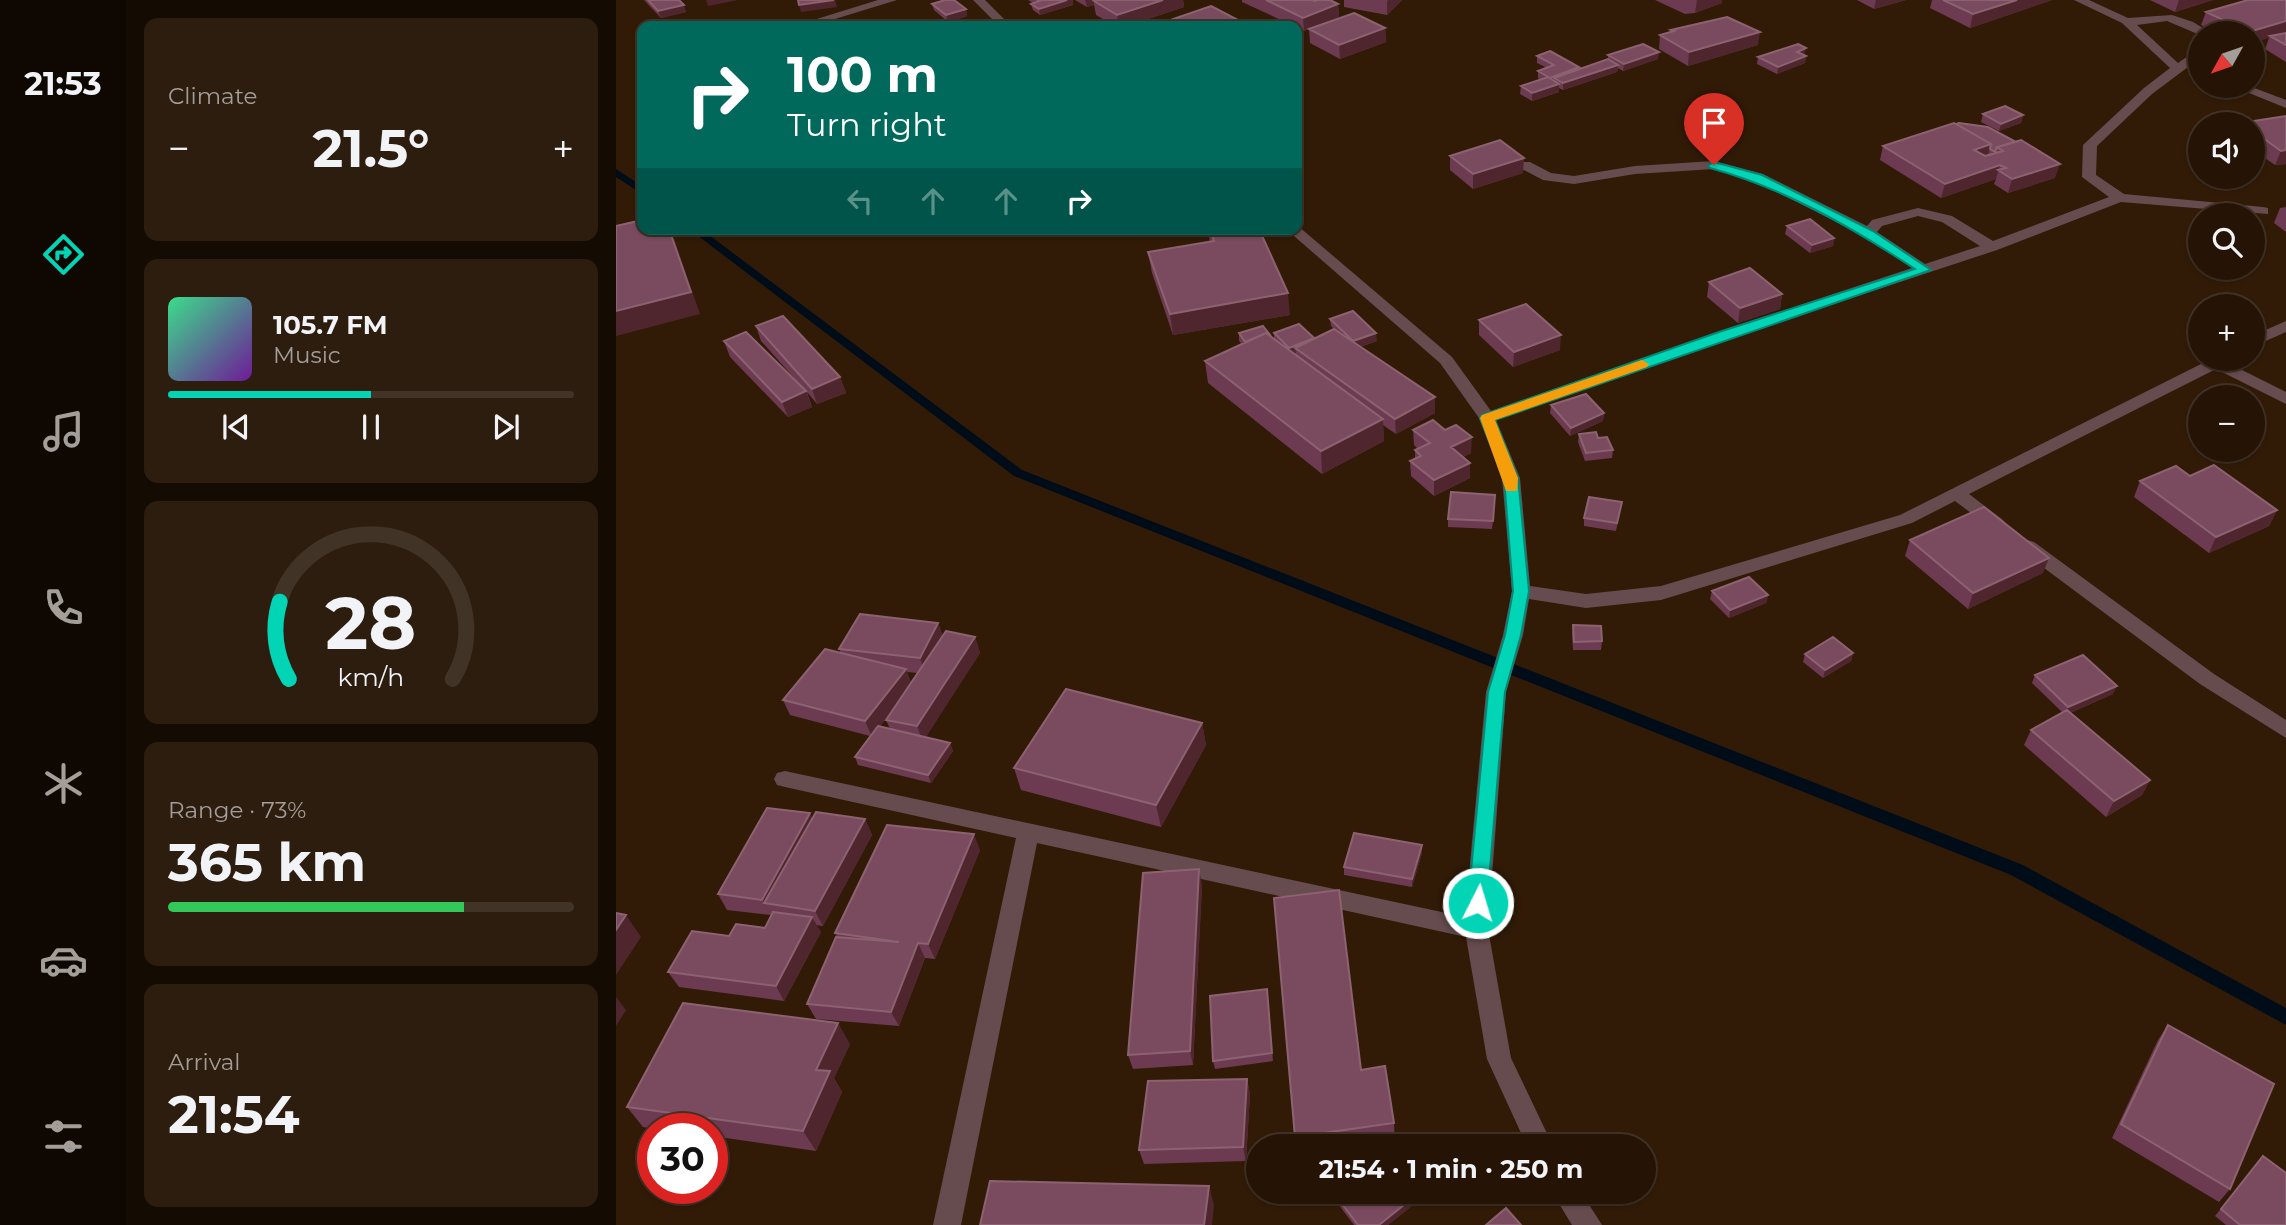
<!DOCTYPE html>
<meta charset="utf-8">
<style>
:root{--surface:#251405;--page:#2d1d0f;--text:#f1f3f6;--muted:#a39e9a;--line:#423327;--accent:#02d5b6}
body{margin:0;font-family:Montserrat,sans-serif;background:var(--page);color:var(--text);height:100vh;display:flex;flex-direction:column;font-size:26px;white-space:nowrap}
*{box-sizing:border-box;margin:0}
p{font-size:23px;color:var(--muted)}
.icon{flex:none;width:38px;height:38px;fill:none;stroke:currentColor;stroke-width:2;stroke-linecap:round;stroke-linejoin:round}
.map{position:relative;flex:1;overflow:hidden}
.side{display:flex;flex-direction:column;gap:18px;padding:18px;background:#140b03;width:490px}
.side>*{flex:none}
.banner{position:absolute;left:21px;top:21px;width:665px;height:214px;border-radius:14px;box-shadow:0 2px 5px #0004,0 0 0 2px var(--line);background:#00695c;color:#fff;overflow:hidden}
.needle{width:46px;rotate:230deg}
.buttons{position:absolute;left:1572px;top:21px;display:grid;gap:14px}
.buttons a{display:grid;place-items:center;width:77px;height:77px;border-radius:50%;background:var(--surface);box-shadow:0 2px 5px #0004,0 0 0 2px var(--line);font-size:35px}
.speed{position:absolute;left:21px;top:1113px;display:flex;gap:14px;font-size:35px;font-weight:700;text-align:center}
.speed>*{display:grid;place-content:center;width:91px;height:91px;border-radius:50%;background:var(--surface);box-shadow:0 2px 5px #0004,0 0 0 2px var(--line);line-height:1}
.speed .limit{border:10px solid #d22;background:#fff;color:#111}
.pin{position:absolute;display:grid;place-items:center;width:60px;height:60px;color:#fff;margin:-72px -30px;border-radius:50% 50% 50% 0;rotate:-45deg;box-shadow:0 0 7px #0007}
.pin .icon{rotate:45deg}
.me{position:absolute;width:77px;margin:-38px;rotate:5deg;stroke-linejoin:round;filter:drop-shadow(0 0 5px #0008)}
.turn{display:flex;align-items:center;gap:24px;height:147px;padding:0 35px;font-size:32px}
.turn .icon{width:91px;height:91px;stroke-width:2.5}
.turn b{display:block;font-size:49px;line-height:60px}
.lanes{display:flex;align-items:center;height:66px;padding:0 35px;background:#0003;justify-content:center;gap:35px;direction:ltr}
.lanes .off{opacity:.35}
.big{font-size:52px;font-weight:700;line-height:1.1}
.side .card{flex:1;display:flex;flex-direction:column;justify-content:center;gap:10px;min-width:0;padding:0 24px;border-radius:14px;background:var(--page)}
.side .dial{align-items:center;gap:0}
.dial svg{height:182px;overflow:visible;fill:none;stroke:var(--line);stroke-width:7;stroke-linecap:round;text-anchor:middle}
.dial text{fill:var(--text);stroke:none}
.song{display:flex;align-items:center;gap:21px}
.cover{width:84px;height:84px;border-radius:10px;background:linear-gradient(135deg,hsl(150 70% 55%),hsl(280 70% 35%))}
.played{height:7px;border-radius:4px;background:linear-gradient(90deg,var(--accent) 50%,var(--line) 50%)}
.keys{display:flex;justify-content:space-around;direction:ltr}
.heat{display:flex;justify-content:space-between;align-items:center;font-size:38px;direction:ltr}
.charge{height:10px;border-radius:5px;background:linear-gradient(90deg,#34c759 73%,var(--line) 0)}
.trip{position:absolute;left:630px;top:1134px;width:410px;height:70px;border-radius:35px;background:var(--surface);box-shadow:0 2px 5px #0004,0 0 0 2px var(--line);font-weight:700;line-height:70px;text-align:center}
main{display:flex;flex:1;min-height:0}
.menu{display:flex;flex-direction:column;width:126px;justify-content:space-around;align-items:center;background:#0f0802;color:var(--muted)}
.menu .icon{width:49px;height:49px}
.menu .active{color:var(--accent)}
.menu b{font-size:32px;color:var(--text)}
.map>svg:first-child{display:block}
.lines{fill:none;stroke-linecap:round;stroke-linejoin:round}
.stream{fill:#000d18;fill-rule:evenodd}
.minor{fill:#674c4f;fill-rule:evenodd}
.wall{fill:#6c3a51;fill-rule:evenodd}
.shaded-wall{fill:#4f262e}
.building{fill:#7a4b5f;stroke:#8c6270;stroke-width:2}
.route{fill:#02d5b6;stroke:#018a76;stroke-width:2}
.slow{fill:#f59e0b}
</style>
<main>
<nav class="menu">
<b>21:53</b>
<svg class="icon active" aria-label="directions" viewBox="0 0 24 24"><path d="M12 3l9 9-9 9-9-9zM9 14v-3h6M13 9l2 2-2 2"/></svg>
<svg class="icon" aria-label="music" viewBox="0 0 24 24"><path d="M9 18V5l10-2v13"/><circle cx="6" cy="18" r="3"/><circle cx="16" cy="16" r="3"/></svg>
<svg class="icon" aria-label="phone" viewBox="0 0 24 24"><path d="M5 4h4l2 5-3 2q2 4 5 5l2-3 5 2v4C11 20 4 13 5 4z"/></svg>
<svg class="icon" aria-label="climate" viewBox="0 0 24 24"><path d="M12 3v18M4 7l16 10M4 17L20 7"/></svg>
<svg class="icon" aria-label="car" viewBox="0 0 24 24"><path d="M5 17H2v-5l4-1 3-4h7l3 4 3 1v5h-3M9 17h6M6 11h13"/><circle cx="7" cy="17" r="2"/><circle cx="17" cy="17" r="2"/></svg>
<svg class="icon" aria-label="filters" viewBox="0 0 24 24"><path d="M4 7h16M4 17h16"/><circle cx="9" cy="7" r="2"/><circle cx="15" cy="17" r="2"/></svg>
</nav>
<section class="side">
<div class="card"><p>Climate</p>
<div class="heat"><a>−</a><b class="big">21.5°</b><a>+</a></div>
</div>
<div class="card">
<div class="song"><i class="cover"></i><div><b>105.7 FM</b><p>Music</p></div></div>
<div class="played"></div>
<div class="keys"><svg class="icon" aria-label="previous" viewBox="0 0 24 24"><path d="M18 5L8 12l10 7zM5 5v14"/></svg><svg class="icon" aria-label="pause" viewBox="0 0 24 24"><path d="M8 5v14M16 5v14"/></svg><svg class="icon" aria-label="next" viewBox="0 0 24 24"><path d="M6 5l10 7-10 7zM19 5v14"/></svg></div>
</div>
<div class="card dial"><svg viewBox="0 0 100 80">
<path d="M14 69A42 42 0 1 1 86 69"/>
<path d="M14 69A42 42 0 0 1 10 35" stroke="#02d5b6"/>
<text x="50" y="56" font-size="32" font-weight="700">28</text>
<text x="50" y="72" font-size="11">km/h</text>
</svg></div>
<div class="card"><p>Range · 73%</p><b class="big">365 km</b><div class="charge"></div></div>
<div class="card"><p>Arrival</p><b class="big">21:54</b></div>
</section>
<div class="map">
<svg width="1670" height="1225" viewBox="0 0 1670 1225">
<rect width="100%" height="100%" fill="#311b07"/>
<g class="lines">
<!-- stream -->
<path class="stream" d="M0,169L26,186V194L0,177Z
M73,229H85L406,470L1407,865L1670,1008V1025L1395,875L398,476Z"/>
<!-- minor -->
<path class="minor" d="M262,0H281L196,26H178Z
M357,0H369L395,26H383Z
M1458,0H1473L1512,18L1556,15L1577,22L1595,33L1584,35L1551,21L1521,25L1562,63L1584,48V58L1536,94L1481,146L1480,175L1508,194L1647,207L1652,208V214L1505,202L1381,250L1114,338L880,420L904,478L914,586L970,594L1045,586L1284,515L1595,359H1615L1612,363L1670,392V404L1600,369L1353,494L1387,520L1390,524L1387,528H1375L1339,501L1296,523L1045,600L970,608L913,599L907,635L890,692L872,929L895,1058L937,1146H911L871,1059L850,937L421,843L345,1225H317L400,838L169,787L161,785L158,779L161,773L169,771L849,917L870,692L887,635L896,591L886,478L863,418L824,363L670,229H681L682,226L836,357L875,411L1102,332L1296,268L1248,236L1137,180L1098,169L1019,174L958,184L927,180L904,168V162H914L935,173L958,176L1019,166L1098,161L1147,174L1251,226L1256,220L1302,208L1336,216L1377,241L1493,197L1466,177L1467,145L1528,88L1554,68L1506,23ZM1302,216L1326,222L1364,246L1309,264L1261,232L1266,226Z
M1636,53L1645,52L1651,56L1636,61Z
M1616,86H1633L1670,100V108Z
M1670,321V332L1636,347V336Z
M1411,540L1418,542L1598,674L1670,720V738L1584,684L1404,550L1402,546L1404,542Z
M936,1192H965L986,1225H956Z"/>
</g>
<!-- wall -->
<path class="wall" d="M28,0H63L70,12L45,18Z
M412,0H457V5L424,15L417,10L415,4L417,3Z
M459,0H567L568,7L511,26H499L480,15L478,5L471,7Z
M626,0H700L698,1L722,4L723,17L688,31L681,27V26H678L626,2Z
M728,0H786L771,15L728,7Z
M1039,0H1106V3L1079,13L1069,14Z
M1241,0H1290L1258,9Z
M1316,0H1436L1354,28L1314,8Z
M1534,0H1597L1559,12Z
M1670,0V62L1649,49L1653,38L1636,33H1602L1585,25L1590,12Z
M316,4L350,9L351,16L332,22L318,10Z
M769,28L770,42L724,59L694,43L693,29Z
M1055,30L1142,45L1072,66L1043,49L1044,35L1055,32Z
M992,55L1042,59L1007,71L1002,68L1001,72L947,90L943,88V92L916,101L904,94L905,86L924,80L922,78V71L931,68L921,63V56L963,67L962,70L992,59Z
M1188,55L1190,56L1189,63L1161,74L1141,64L1142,57Z
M1367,114L1407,115L1405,123L1383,131L1365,122Z
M1670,116V164L1659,165L1636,149V124H1624L1625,123Z
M1338,123L1439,178L1392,193L1378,184L1380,179L1325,198L1264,160L1267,146Z
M834,156L907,173L857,189L834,170Z
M1670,207V232L1658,223L1664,208Z
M1171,226L1218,238L1217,246L1194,253L1169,234Z
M592,229H643L674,315L557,335L536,273L532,252L594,242Z
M1093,282L1166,294L1164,309L1122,323L1091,297Z
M714,319L761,341L744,347L819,413L780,434L767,425L768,441L706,474L592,383L589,361L626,344L623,341V333L655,336L658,339V333L698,339L718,329L715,326Z
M863,320L944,350L897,367L863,335Z
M140,326L224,377L230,393L201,404L191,392L196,407L172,417L114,357L108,341L187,388L145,341Z
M935,405L988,413L987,421L954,436L934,413Z
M797,430L855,453L847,457L854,478L818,496L795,476L794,461L799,459V450L802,449L798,445Z
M963,434L982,438L997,450L996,458L969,461L962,442Z
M1574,476L1661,510L1653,526L1593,553L1518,497L1524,481Z
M1006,502L1000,531L968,526V518Z
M879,503L876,529L832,527V519Z
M1294,540L1427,573L1352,609L1289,556Z
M1096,591L1152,595L1150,603L1113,618L1094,599Z
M322,623L327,637H359L364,653L309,737L334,743L337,751L315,783L242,765L239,757L254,736L174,715L167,700L225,653L223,649ZM291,672L302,673L295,683ZM283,701L270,720L274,729L264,726Z
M957,625L986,641L985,650H957L956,633Z
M1237,653L1235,661L1207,678L1187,662L1189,654Z
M1419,675L1497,694L1454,713L1534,780L1526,795L1490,817L1408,745L1415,730L1446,712L1416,683Z
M586,723L590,745L545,827L405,790L398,768Z
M196,819H249L256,835L207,926L200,925L205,932L168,1001L63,987L52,972L113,936L149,928L155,915L111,910L102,894Z
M364,850L319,959L309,958L283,1026L200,1019L191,1004L221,937L219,933Z
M806,853L796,887L728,875V867Z
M586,885L577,1065L517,1069L512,1055Z
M652,996L657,1061L599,1069L597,1061Z
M1552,1025L1614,1189L1603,1202L1496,1138L1542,1040Z
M234,1044L218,1078L226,1092L200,1151L96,1136V1129H41L27,1127L11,1107Z
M745,1070L778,1123L779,1143L757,1146H680L679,1137Z
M631,1079L634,1094L630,1161L528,1164L523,1150Z
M1647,1156L1669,1225H1610L1599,1216Z
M713,1192H813L772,1225H738Z"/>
<!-- shaded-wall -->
<path class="shaded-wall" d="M90,0H122L92,6Z
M219,0L221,7L185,12L183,5Z
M451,0H457V5L424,15L423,9Z
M469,0H494L478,1V5L471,7Z
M547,0H567L568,7L511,26H503L501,15Z
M772,0H786L771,15V2Z
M1081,0H1106V3L1079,13Z
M1260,0H1290L1258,9Z
M1401,0H1436L1354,28L1357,14Z
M1563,0H1597L1559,12Z
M722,4L723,17L688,31L687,18Z
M68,5L70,12L45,18L42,11Z
M350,9L351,16L332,22L330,15Z
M622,20V26H604Z
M1670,21V33L1654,36L1653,38L1636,43V33H1633V32Z
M769,28L770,42L724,59L723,45Z
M1144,32L1142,45L1072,66L1073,52Z
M1190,48L1188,55L1181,52Z
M1043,52L1042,59L1007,71L1008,64Z
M1190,56L1189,63L1161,74L1162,67Z
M1002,65L1001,72L947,90V83Z
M963,67L962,74L938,78V83L933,85L934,78Z
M943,84V92L916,101V93Z
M1407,115L1405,123L1383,131L1385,124Z
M1375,144L1371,159L1358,150Z
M1670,150V164L1659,165L1665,151Z
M908,158L907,173L857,189V174Z
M1444,164L1439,178L1392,193L1396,179Z
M1384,165L1380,179L1325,198L1329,184Z
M53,229L57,236L84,314L0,336V311Z
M1218,238L1217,246L1194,253L1196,245Z
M672,293L674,315L557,335L554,314Z
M1166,294L1164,309L1122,323L1124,308Z
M760,333L761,341L737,349V341Z
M945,335L944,350L897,367L898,352Z
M698,338L679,348L680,353L674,356L673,348Z
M224,377L230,393L201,404L196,389Z
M190,391L196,407L172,417L166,402Z
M819,397V413L780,434L779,419Z
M988,413L987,421L954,436L955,428Z
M767,419L768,441L706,474L705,451Z
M856,437L855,453L835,463V447Z
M854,463V478L818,496V480Z
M1661,510L1653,526L1593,553L1600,537Z
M1433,558L1427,573L1352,609L1357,593Z
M1152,595L1150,603L1113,618L1114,610Z
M322,623L328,639L309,674L304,658Z
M359,637L364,653L307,742L301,726Z
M1237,653L1235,661L1207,678L1209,670Z
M290,669L296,685L256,737L249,721Z
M1501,686L1497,694L1449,715L1452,707Z
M586,723L590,745L545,827L540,805Z
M334,743L337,751L315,783L312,775Z
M1534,780L1526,795L1490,817L1498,801Z
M194,813L201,829L148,903L155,915L146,900Z
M249,819L256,835L207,926L199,911Z
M358,834L364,850L319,959L312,944Z
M806,845V853L796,887V879Z
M583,869L586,885L577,1065L574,1051Z
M10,915L25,937L0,975V930Z
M196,917L205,932L168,1001L160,986Z
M302,943L309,958L283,1026L275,1012Z
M0,997L10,1010L0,1026Z
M222,1023L234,1044L218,1078L226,1092L200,1151L187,1131L200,1070Z
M631,1079L634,1094L630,1161L627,1147Z
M593,1186L598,1205L596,1225H588Z
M804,1192H813L772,1225H763Z"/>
<!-- building -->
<path class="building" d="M32,0H63L68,5L42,11Z
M182,0H218L183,5Z
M329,0H338L350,9L330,15L316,4Z
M421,0H451L423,9L415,4L423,1Z
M482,0H547L501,15L478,1Z
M650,0H696L699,1L702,0H714L722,4L687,18Z
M1327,0H1401L1357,14Z
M1632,0H1670V21L1633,32L1590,12Z
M595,6L622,20L604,26H537Z
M738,13L769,28L723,45L693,29Z
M1111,17L1144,32L1073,52L1044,35L1058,31L1055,30Z
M1670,33V45L1654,36Z
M1027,44L1043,52L1008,64L992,55Z
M1182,44L1190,48L1181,52L1190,56L1162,67L1142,57Z
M934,51L963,67L934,78L922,71L938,65L921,56Z
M992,59L1002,65L947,83L938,78Z
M932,77L943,84L916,93L905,86Z
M1389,106L1407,115L1385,124L1367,114Z
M1670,116V150L1665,151L1636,130V124H1628L1625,123Z
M1338,123L1375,144L1358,150L1369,156L1387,151L1381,147L1405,140L1444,164L1396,179L1382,170L1390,168L1384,165L1329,184L1267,146Z
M1343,123L1372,127L1400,142L1381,147L1379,152L1374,149L1375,144L1340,124Z
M884,140L908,158L857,174L834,156Z
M1194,219L1218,238L1196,245L1171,226Z
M26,220V229H53L75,292L0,311V226Z
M594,229H643L672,293L554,314L532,252L598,241Z
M1134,268L1166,294L1124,308L1093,282Z
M910,304L945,335L898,352L863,320Z
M737,311L760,333L737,341L714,319Z
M167,316L224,377L196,389L140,326Z
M683,324L698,338L673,348L658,333Z
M647,326L655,336L650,333L629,342L623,333Z
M718,329L819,397L779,419L679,348Z
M130,332L190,391L166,402L108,341Z
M650,333L767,419L705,451L589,361Z
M970,394L988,413L955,428L935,405Z
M817,420L829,430L840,425L856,437L835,447L854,463L818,480L794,461L805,456L799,450L814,443L797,430Z
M980,432L982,438L991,437L997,450L970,453L963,434Z
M1598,465L1661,510L1600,537L1524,481L1560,466L1574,476Z
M835,492L879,495L877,521L832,519Z
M973,497L1006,502L1001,523L968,518Z
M1368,507L1433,558L1357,593L1294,540Z
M1133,577L1152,595L1114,610L1096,591Z
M244,614L322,623L304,658L223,649Z
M957,625L985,626L986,641L958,642Z
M330,631L359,637L301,726L270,720Z
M1217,637L1237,653L1209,670L1189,654Z
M209,649L290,669L249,721L167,700Z
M1467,655L1501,686L1452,707L1419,675Z
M450,689L586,723L540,805L398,768Z
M1451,710L1534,780L1498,801L1415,730Z
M262,726L334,743L312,775L239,757Z
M151,808L194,813L146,900L102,894Z
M200,812L249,819L199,911L148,903Z
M271,825L358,834L312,944L302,943L275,1012L191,1004L220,937L283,942L219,933Z
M738,833L806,845L796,879L728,867Z
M583,869L574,1051L512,1055L527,873Z
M723,890L745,1070L769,1066L778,1123L679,1137L658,898Z
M157,912L196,917L160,986L52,972L76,931L113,936L120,924L149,928Z
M0,913L10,915L0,930Z
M651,989L656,1053L597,1061L594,996Z
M67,1003L222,1023L200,1070L214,1071L187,1131L11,1107Z
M1552,1025L1658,1084L1614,1189L1505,1124Z
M631,1079L627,1147L523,1150L532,1081Z
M1647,1156L1670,1173V1224L1669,1225H1624L1605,1209Z
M374,1181L593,1186L588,1225H364Z
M717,1192H804L763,1225H742Z
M890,1208L905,1225H870Z"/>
<!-- route -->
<path class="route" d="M1098,162L1146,175L1257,231L1315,270L879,420L902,478L913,591L905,635L889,692L871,903L869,908L862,911L855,908L852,903L872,692L889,635L897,591L888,478L864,418L866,415L1103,332L1299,269C1235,227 1168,188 1094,168L1092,165Z"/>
<!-- slow -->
<path class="slow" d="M1026,360L1033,364L1031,367L879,420L902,478L901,491H890L864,418L866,415Z"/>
</svg>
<div class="buttons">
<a><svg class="needle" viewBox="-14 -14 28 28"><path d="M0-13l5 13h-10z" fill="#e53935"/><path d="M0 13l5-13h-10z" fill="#a39e9a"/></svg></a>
<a><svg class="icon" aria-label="sound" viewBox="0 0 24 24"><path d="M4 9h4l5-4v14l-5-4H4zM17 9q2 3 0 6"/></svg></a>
<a><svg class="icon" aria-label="search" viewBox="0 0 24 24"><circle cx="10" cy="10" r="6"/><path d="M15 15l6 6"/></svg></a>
<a>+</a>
<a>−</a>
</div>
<div class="speed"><div class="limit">30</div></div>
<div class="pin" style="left:1098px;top:165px;background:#d93025"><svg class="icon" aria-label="arrive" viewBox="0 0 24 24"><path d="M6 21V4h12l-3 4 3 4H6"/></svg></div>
<svg class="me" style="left:862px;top:903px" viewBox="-20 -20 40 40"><circle r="17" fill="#02d5b6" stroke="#fff" stroke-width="3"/><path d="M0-11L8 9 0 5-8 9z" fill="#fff"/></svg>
<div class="trip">21:54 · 1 min · 250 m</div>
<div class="banner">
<div class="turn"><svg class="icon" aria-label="right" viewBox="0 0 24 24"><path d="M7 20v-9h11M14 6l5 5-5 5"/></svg><div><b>100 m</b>Turn right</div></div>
<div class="lanes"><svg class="icon off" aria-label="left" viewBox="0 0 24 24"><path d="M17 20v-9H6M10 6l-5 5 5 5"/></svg><svg class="icon off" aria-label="ahead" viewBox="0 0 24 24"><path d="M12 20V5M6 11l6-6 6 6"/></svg><svg class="icon off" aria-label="ahead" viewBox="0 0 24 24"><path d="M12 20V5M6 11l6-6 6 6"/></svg><svg class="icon" aria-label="right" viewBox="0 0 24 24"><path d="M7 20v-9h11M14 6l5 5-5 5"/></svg></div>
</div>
</div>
</main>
